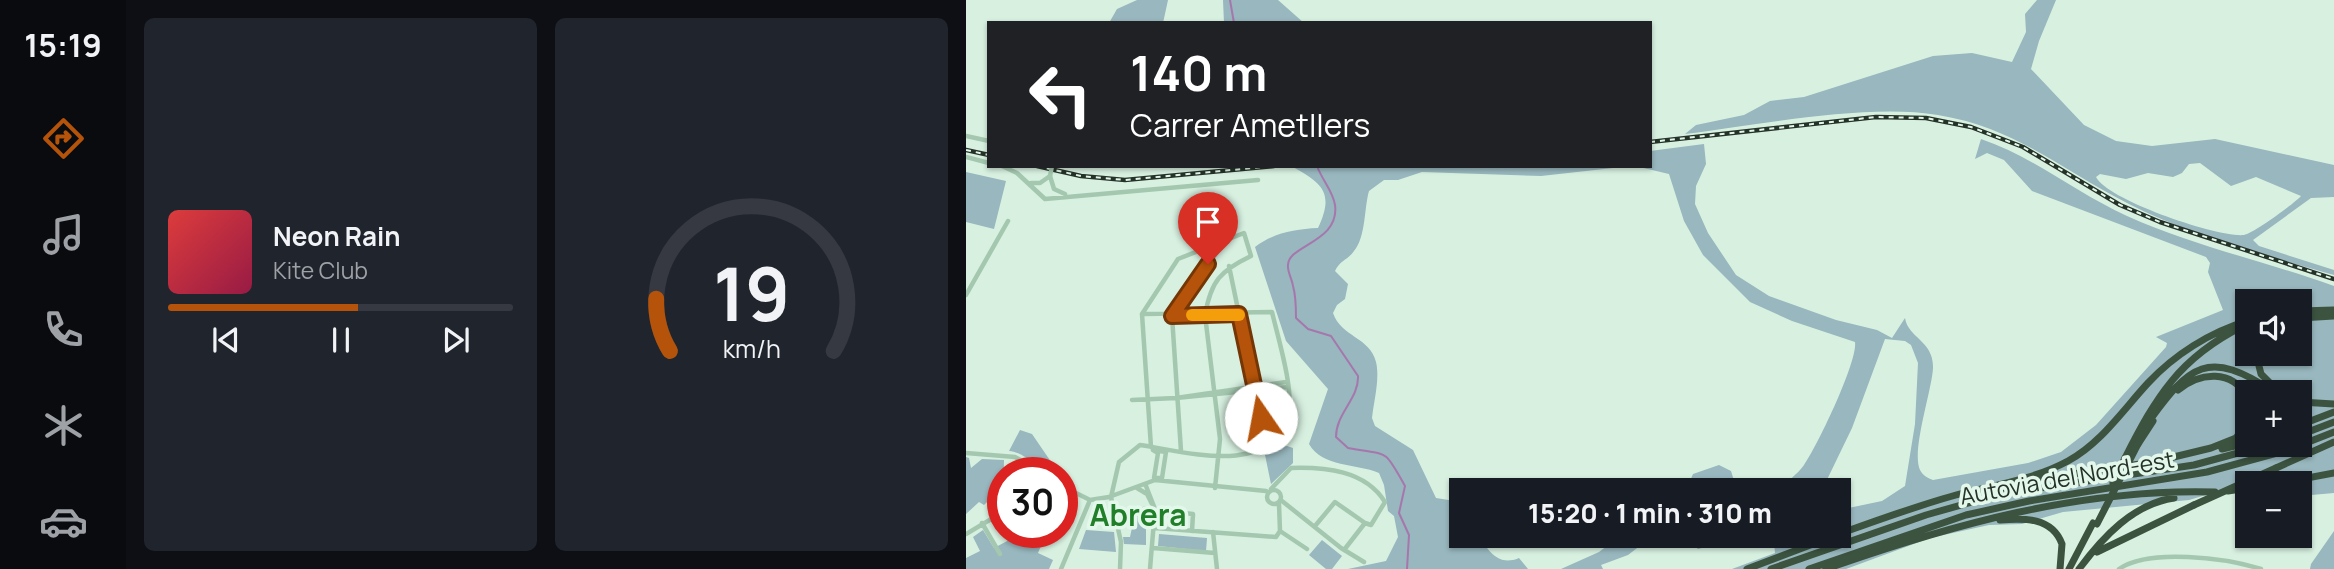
<!DOCTYPE html>
<html lang="es">
<meta charset="utf-8">
<style>
:root{--surface:#171b24;--page:#20242c;--text:#f1f3f6;--muted:#9ea1a6;--line:#363941;--accent:#b45309}
body{margin:0;font-family:Manrope,sans-serif;background:var(--page);color:var(--text);height:100vh;display:flex;flex-direction:column;font-size:26px;white-space:nowrap}
*{box-sizing:border-box;margin:0}
p{font-size:23px;color:var(--muted)}
.icon{flex:none;width:38px;height:38px;fill:none;stroke:currentColor;stroke-width:2;stroke-linecap:round;stroke-linejoin:round}
.map{position:relative;flex:1;overflow:hidden}
.panel{display:flex;flex-direction:column;gap:18px;padding:18px;background:#0d0f14;width:840px}
.panel>*{flex:none}
.banner{position:absolute;left:21px;top:21px;width:665px;height:147px;border-radius:0px;box-shadow:0 2px 5px #0004;background:#202124;color:#fff;overflow:hidden}
.buttons{position:absolute;left:1269px;top:289px;display:grid;gap:14px}
.buttons a{display:grid;place-items:center;width:77px;height:77px;border-radius:0px;background:var(--surface);box-shadow:0 2px 5px #0004;font-size:35px}
.speed{position:absolute;left:21px;top:457px;display:flex;gap:14px;font-size:35px;font-weight:700;text-align:center}
.speed>*{display:grid;place-content:center;width:91px;height:91px;border-radius:50%;background:var(--surface);box-shadow:0 2px 5px #0004;line-height:1}
.speed .limit{border:10px solid #d22;background:#fff;color:#111}
.pin{position:absolute;display:grid;place-items:center;width:60px;height:60px;color:#fff;margin:-72px -30px;border-radius:50% 50% 50% 0;rotate:-45deg;box-shadow:0 0 7px #0007}
.pin .icon{rotate:45deg}
.me{position:absolute;width:77px;margin:-38px;rotate:348deg;stroke-linejoin:round;filter:drop-shadow(0 0 5px #0008)}
.turn{display:flex;align-items:center;gap:24px;height:147px;padding:0 28px;font-size:32px}
.turn .icon{width:91px;height:91px;stroke-width:2.5}
.turn b{display:block;font-size:49px;line-height:60px}
.panel .widget{flex:1;display:flex;flex-direction:column;justify-content:center;gap:10px;min-width:0;padding:0 24px;border-radius:10px;background:var(--page)}
.panel .dial{align-items:center;gap:0}
.dial svg{height:182px;overflow:visible;fill:none;stroke:var(--line);stroke-width:7;stroke-linecap:round;text-anchor:middle}
.dial text{fill:var(--text);stroke:none}
.song{display:flex;align-items:center;gap:21px}
.cover{width:84px;height:84px;border-radius:10px;background:linear-gradient(135deg,hsl(0 70% 55%),hsl(340 70% 35%))}
.played{height:7px;border-radius:4px;background:linear-gradient(90deg,var(--accent) 55%,var(--line) 55%)}
.keys{display:flex;justify-content:space-around;direction:ltr}
.panel .tiles{flex:1;display:grid;gap:18px;grid-template-columns:repeat(2,1fr)}
.trip{position:absolute;left:483px;top:478px;width:402px;height:70px;border-radius:0px;background:var(--surface);box-shadow:0 2px 5px #0004;font-weight:800;line-height:70px;text-align:center}
main{display:flex;flex:1;min-height:0}
.tabs{display:flex;flex-direction:column;width:126px;justify-content:space-around;align-items:center;background:#090b0e;color:var(--muted)}
.tabs .icon{width:49px;height:49px}
.tabs .current{color:var(--accent)}
.tabs b{font-size:32px;color:var(--text)}
.map>svg:first-child{display:block}
.green{fill:#98b7be;fill-rule:evenodd}
.lines{fill:none;stroke-linecap:round;stroke-linejoin:round}
.stream{stroke:#a677ac;stroke-width:2}
.street{stroke:#a4c7af;stroke-width:4.5}
.highway{stroke:#3c5340;stroke-width:7}
.rail-casing{stroke:#253227;stroke-width:4.5}
.rail{stroke:#e3f8eb;stroke-width:2;stroke-dasharray:5;stroke-linecap:butt}
.street-bridge{stroke:#a4c7af;stroke-width:4.5}
.highway-bridge{stroke:#3c5340;stroke-width:7}
.route-casing{stroke:#753606;stroke-width:18}
.route{stroke:#b45309;stroke-width:12}
.slow{stroke:#f59e0b;stroke-width:12}
.labels{text-anchor:middle;stroke-width:7;stroke-linejoin:round;paint-order:stroke}
.street-label{font-size:23px;fill:#253227;stroke:#e3f8eb}
.district-label{font-size:30px;font-weight:bold;fill:#217f29;stroke:#e3f8eb}
</style>
<main>
<nav class="tabs">
<b>15:19</b>
<svg class="icon current" aria-label="directions" viewBox="0 0 24 24"><path d="M12 3l9 9-9 9-9-9zM9 14v-3h6M13 9l2 2-2 2"/></svg>
<svg class="icon" aria-label="music" viewBox="0 0 24 24"><path d="M9 18V5l10-2v13"/><circle cx="6" cy="18" r="3"/><circle cx="16" cy="16" r="3"/></svg>
<svg class="icon" aria-label="phone" viewBox="0 0 24 24"><path d="M5 4h4l2 5-3 2q2 4 5 5l2-3 5 2v4C11 20 4 13 5 4z"/></svg>
<svg class="icon" aria-label="climate" viewBox="0 0 24 24"><path d="M12 3v18M4 7l16 10M4 17L20 7"/></svg>
<svg class="icon" aria-label="car" viewBox="0 0 24 24"><path d="M5 17H2v-5l4-1 3-4h7l3 4 3 1v5h-3M9 17h6M6 11h13"/><circle cx="7" cy="17" r="2"/><circle cx="17" cy="17" r="2"/></svg>
</nav>
<section class="panel">
<div class="tiles">
<div class="widget">
<div class="song"><i class="cover"></i><div><b>Neon Rain</b><p>Kite Club</p></div></div>
<div class="played"></div>
<div class="keys"><svg class="icon" aria-label="previous" viewBox="0 0 24 24"><path d="M18 5L8 12l10 7zM5 5v14"/></svg><svg class="icon" aria-label="pause" viewBox="0 0 24 24"><path d="M8 5v14M16 5v14"/></svg><svg class="icon" aria-label="next" viewBox="0 0 24 24"><path d="M6 5l10 7-10 7zM19 5v14"/></svg></div>
</div>
<div class="widget dial"><svg viewBox="0 0 100 80">
<path d="M14 69A42 42 0 1 1 86 69"/>
<path d="M14 69A42 42 0 0 1 8 46" stroke="#b45309"/>
<text x="50" y="56" font-size="32" font-weight="700">19</text>
<text x="50" y="72" font-size="11">km/h</text>
</svg></div>
</div>
</section>
<div class="map">
<svg width="1368" height="569" viewBox="0 0 1368 569">
<rect width="100%" height="100%" fill="#d7f0e0"/>
<!-- green -->
<path class="green" d="M171,0H202L197,23H143L151,9Z
M257,0H312L338,23H258Z
M1071,0H1090L1073,41L1065,69L1118,125L1150,141L1186,146L1249,139L1368,165V197L1345,198L1287,240L1293,246L1368,270V275C1300,256 1226,236 1163,204C1095,170 1051,128 972,115C901,103 792,125 719,134L730,125L778,115L804,101L838,97L967,56L1006,53L1046,62L1060,32L1059,14ZM1234,163L1265,186L1290,177L1335,196C1329,203 1287,234 1278,235C1253,238 1141,200 1130,177L1134,174L1160,179L1182,173L1207,177L1216,173L1223,164Z
M1015,139C1068,157 1110,193 1161,216C1227,246 1299,261 1368,286V493L1334,496V483H1281L1223,500L1097,512L1056,524L1023,525L964,538L880,569H766L809,553L808,543L811,536H873V510L916,501L939,486L949,424L952,363L945,345L939,341L919,339L886,428L856,490H803C818,485 829,477 838,465C851,447 892,361 889,342L826,321L784,302L737,255L718,221L703,174L669,166H684V151L738,144L740,164L730,186L729,204L742,233L770,275L803,296L870,320L911,330L926,338L939,318C942,338 968,341 967,368C966,390 945,451 954,470C957,476 962,478 967,480L1062,463L1095,452L1130,425L1200,347L1201,343L1190,337L1257,310L1242,272L1244,263L1240,257L1066,191L1038,160L1021,153L1009,159ZM1281,301H1334V354H1281ZM1281,392H1334V444H1281Z
M665,166L575,176L456,172L432,180H418L403,191C398,208 400,237 388,251C382,260 374,260 369,271L382,284L379,299L371,305L367,313C375,337 404,337 410,362C414,379 408,400 406,418L409,426L447,450L470,498L495,502V536H513C522,550 532,567 553,558L562,569H382L420,561L432,537L428,516L422,511L418,485L413,473C390,463 357,468 343,444L362,389L320,341L289,247C307,233 329,229 352,228C368,194 358,184 327,167Z
M0,172L40,181L28,229L0,222Z
M54,430L66,434L92,472C74,473 62,453 43,451Z
M313,437L318,445L327,448V463L305,484L298,450Z
M0,457L3,458L5,468L16,459L38,460L37,494L25,498L18,505L13,502L0,514Z
M753,465L765,471L771,490H720L727,474Z
M180,506V545L158,544L157,537H164L170,509Z
M17,530L28,548L58,532H81L72,553L87,560L83,569H0V558L14,551L7,537Z
M120,530L148,532L150,552L113,549Z
M1368,531V569H1344L1345,564Z
M193,534L241,538L240,551L192,546Z
M654,536H687L662,555L635,565L637,569H595L633,552Z
M716,536H756L747,545L732,549Z
M356,540L376,556L366,569H360L343,555Z"/>
<g class="lines">
<!-- stream -->
<path class="stream" d="M264,0L268,23
M351,166C356,180 367,191 369,205C374,242 322,245 322,265C321,271 326,279 327,286C330,296 330,307 330,318L342,329L365,336L392,376C393,399 370,413 370,437L382,448C424,456 417,447 439,486L433,513L443,535L441,569"/>
<!-- street -->
<path class="street" d="M0,136L23,141
M0,157L23,163
M36,166L51,173L79,199L292,180
M65,183H74L84,176L88,189L99,194
M263,266L300,445
M0,295L42,221
M320,382L210,398L321,387
M166,400L210,398
M185,447L176,314L212,259L278,233L285,256C254,271 245,281 239,315L254,439L249,488
M187,450L200,452L196,478H188L192,453Z
M215,451L206,316L258,242
M0,453L49,457L75,472
M96,486L124,500L143,497L189,480L300,491
M180,486L189,509L184,569
M171,488L181,494L186,504
M305,489L325,468C359,467 399,470 419,502L405,525L399,523
M301 497a7 7 0 1 1 14 0a7 7 0 1 1-14 0Z
M316,501L375,548L398,562
M313,504L314,531
M189,510L227,514L226,531
M16,523L34,554
M349,526L369,502L399,523
M189,528L310,537L314,531
M314,531L341,549
M247,532L251,569
M0,534L37,512
M187,548L249,553
M378,550L399,523
M95,569L124,500
M154,569L155,542L145,497L153,462L174,445C217,451 304,478 322,417C329,392 312,338 306,312L177,314
M1153,569C1183,548 1260,558 1295,569"/>
<!-- highway -->
<path class="highway" d="M1334,311L1368,310
M1334,318L1368,316
M1290,354L1295,374L1313,392
M1212,390C1234,372 1266,369 1281,397
M1334,402L1368,404
M1181,424C1224,364 1242,348 1308,392
M1334,425L1368,412
M1334,435L1368,422
M1172,444L1187,421
M1256,449L1281,443
M1159,458C1190,397 1213,358 1277,326
M1310,468L1368,442
M1061,481L1187,462L1245,448L1270,438L1281,424
M1315,483L1368,473
M1262,491L1281,488
M1034,520C1058,518 1086,517 1096,544L1094,569
M873,534C912,520 950,506 990,495C1028,485 1067,480 1102,461C1135,443 1157,410 1182,383C1208,355 1244,332 1281,321
M1131,552L1228,505
M781,569L868,536
M805,569L960,515L1034,494L1228,465L1305,444
M843,569L1000,515L1063,501L1241,472L1322,450L1368,432
M860,569C984,525 1116,488 1249,492
M1103,569L1127,523
M1113,569C1137,537 1167,504 1208,498"/>
<!-- rail casing -->
<g class="rail-casing">
<path id="rail" d="M684,142L910,117L960,118L1005,127L1057,147L1154,205L1194,222L1368,279
M0,150L23,155
M71,166L115,176L159,180L308,166"/>
</g>
<!-- rail -->
<use href="#rail" class="rail"/>
<!-- street-bridge -->
<path class="street-bridge" d="M84,176L86,166"/>
<!-- highway-bridge -->
<path class="highway-bridge" d="M1147,483L1159,458
M1228,505L1310,468
M1131,524L1172,444"/>
</g>
<g class="lines">
<!-- route casing -->
<g class="route-casing">
<path id="route" d="M242,264L206,316L273,314L295,418"/>
</g>
<!-- route -->
<use href="#route" class="route"/>
<!-- slow -->
<path class="slow" d="M226,315H273"/>
</g>
<g class="labels">
<!-- street labels -->
<g class="street-label">
<text transform="translate(1101 478) rotate(-10)" y="8">Autovia del Nord-est</text>
</g>
<!-- district labels -->
<g class="district-label">
<text x="172" y="526">Abrera</text>
</g>
</g>
</svg>
<div class="buttons">
<a><svg class="icon" aria-label="sound" viewBox="0 0 24 24"><path d="M4 9h4l5-4v14l-5-4H4zM17 9q2 3 0 6"/></svg></a>
<a>+</a>
<a>−</a>
</div>
<div class="speed"><div class="limit">30</div></div>
<div class="pin" style="left:242px;top:264px;background:#d93025"><svg class="icon" aria-label="arrive" viewBox="0 0 24 24"><path d="M6 21V4h12l-3 4 3 4H6"/></svg></div>
<svg class="me" style="left:295px;top:418px" viewBox="-20 -20 40 40"><circle r="19" fill="#fff"/><path d="M0-13L10 11 0 6-10 11z" fill="#b45309"/></svg>
<div class="trip">15:20 · 1 min · 310 m</div>
<div class="banner">
<div class="turn"><svg class="icon" aria-label="left" viewBox="0 0 24 24"><path d="M17 20v-9H6M10 6l-5 5 5 5"/></svg><div><b>140 m</b>Carrer Ametllers</div></div>
</div>
</div>
</main>
